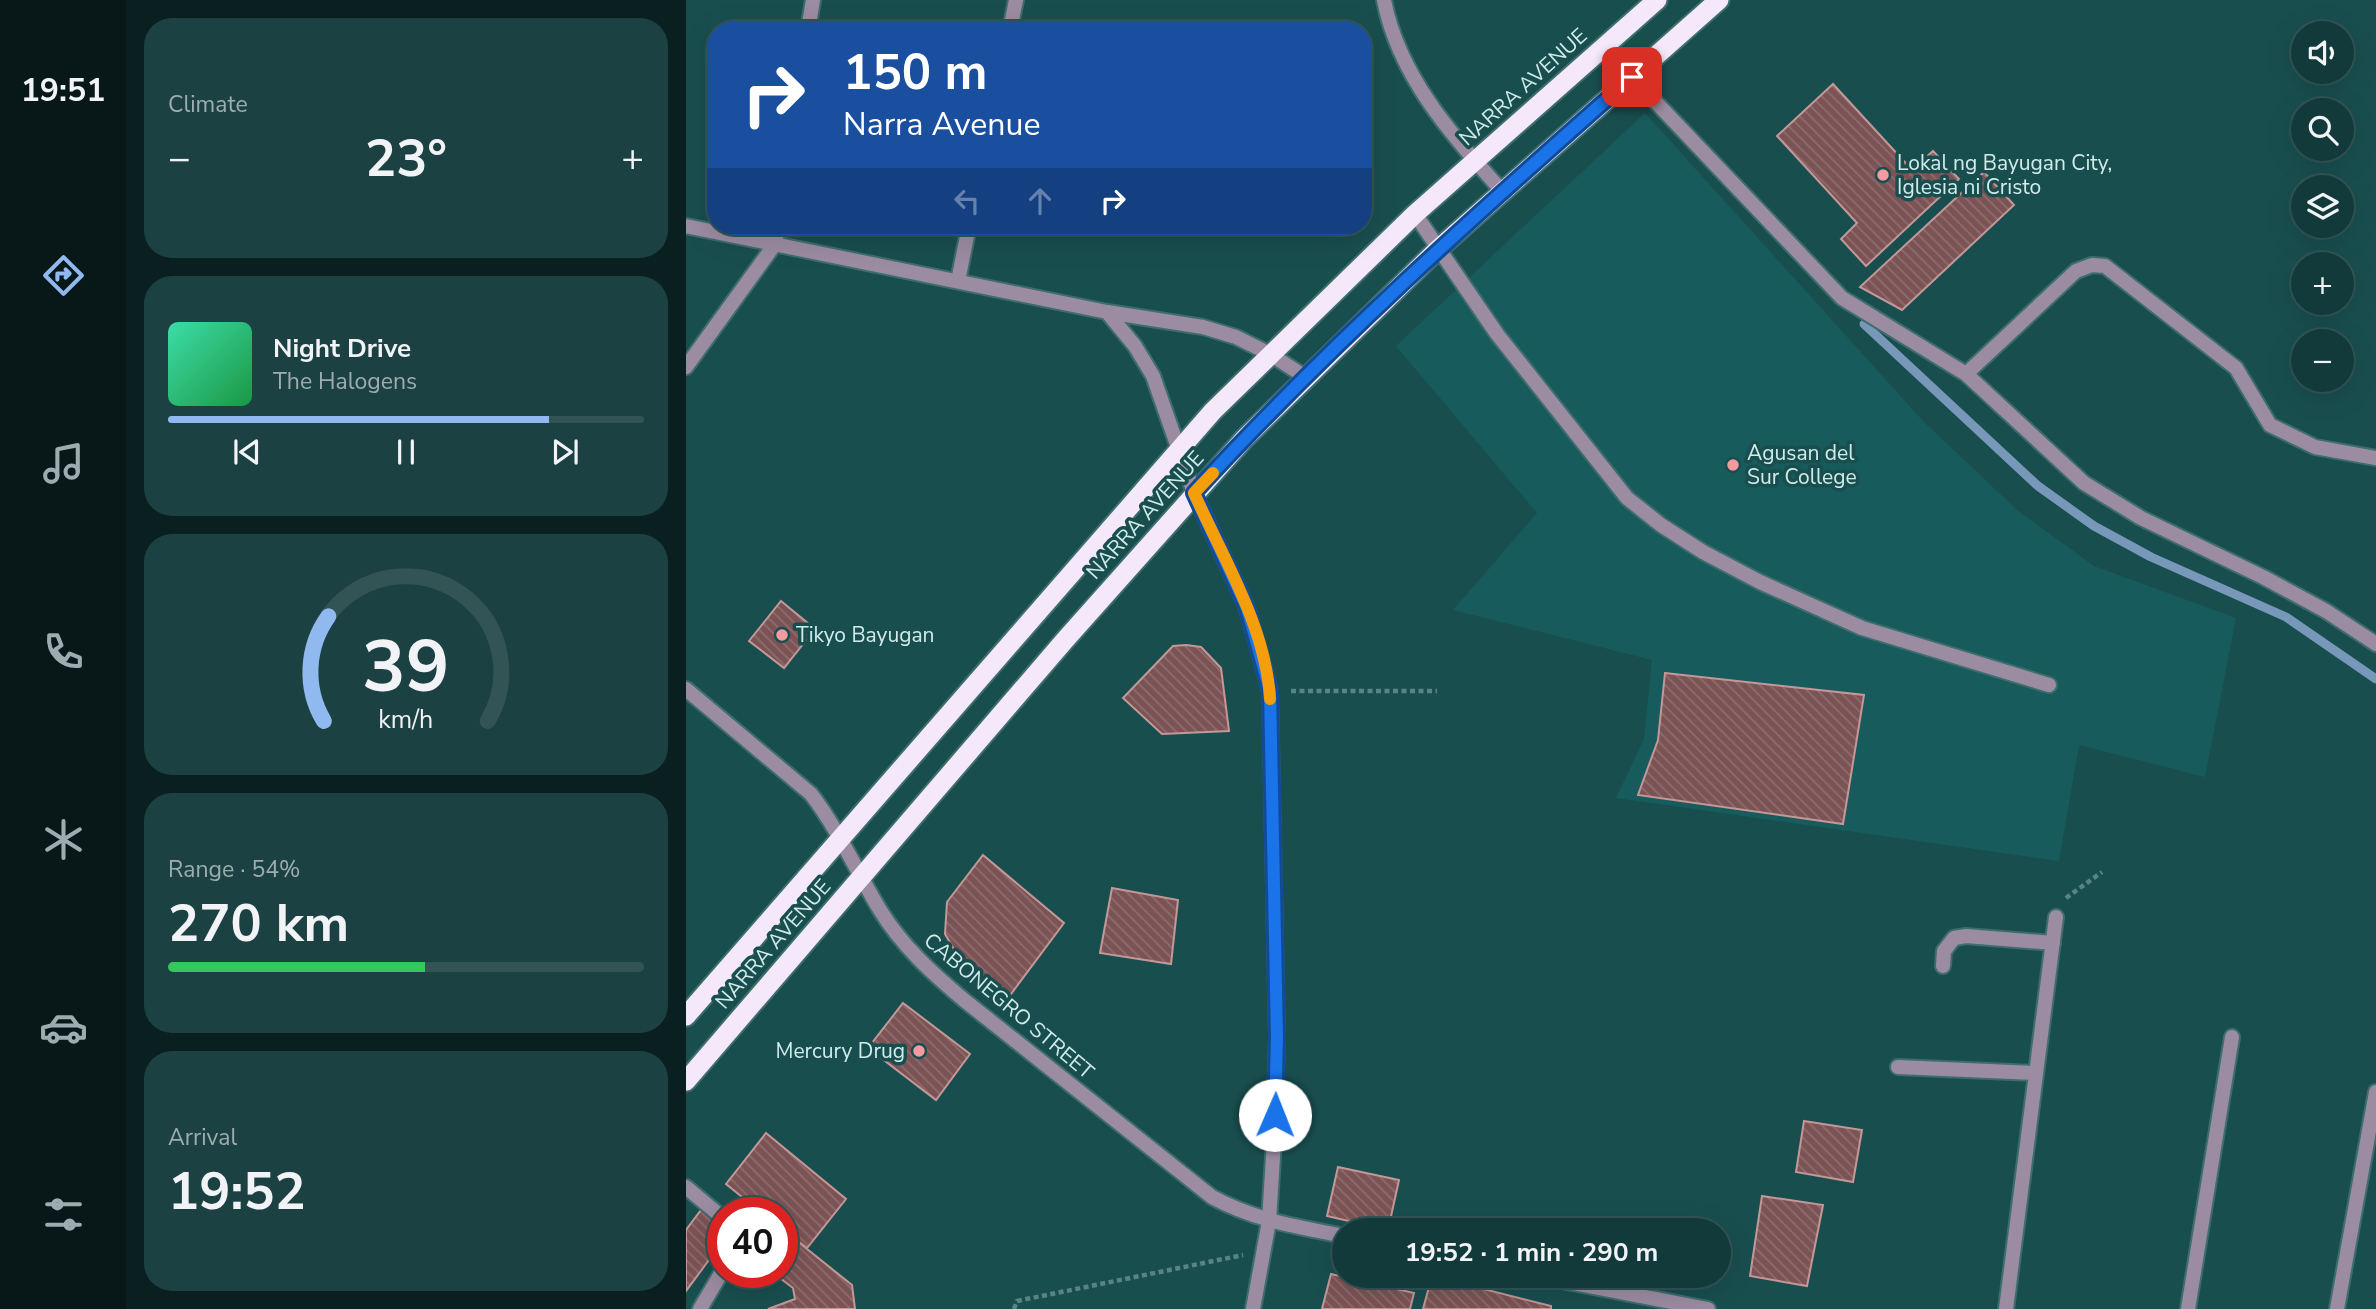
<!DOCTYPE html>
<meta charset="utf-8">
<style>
:root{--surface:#133a3b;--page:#1c4142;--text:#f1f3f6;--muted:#9dadaf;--line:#325455;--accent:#90b9f0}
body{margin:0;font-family:"Nunito Sans",sans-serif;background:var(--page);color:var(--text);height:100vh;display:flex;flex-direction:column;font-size:26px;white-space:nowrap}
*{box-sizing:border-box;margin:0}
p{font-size:23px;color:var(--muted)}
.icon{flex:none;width:38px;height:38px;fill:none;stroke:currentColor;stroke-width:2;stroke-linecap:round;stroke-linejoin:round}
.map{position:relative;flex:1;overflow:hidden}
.side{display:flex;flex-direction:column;gap:18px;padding:18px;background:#0a2020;width:560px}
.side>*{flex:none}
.guide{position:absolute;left:21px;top:21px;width:665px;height:214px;border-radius:28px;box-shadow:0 7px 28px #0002,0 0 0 2px var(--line);background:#1a4fa0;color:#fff;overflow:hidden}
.controls{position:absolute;left:1605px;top:21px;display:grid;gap:14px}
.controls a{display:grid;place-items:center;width:63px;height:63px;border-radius:50%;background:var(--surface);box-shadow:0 7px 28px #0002,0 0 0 2px var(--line);font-size:35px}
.speed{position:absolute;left:21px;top:1197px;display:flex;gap:14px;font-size:35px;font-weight:700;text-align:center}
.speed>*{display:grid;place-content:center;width:91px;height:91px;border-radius:50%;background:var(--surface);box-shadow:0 7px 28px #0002,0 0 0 2px var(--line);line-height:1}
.speed .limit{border:10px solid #d22;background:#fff;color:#111}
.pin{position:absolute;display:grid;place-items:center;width:60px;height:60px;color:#fff;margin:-30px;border-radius:14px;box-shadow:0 4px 10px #0006}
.me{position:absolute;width:77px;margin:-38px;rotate:1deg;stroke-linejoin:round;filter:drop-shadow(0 0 5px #0008)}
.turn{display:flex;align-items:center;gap:24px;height:147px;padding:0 21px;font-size:32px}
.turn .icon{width:91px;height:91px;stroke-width:2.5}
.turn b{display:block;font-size:49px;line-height:60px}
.lanes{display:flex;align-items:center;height:66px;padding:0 21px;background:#0003;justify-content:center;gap:35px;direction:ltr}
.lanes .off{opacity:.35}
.big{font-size:52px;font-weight:700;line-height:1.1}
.side .card{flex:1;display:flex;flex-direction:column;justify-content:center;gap:10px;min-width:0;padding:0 24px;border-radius:28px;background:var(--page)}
.side .dial{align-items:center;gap:0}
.dial svg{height:182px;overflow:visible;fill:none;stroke:var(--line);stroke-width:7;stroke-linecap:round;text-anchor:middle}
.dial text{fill:var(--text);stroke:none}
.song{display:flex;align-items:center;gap:21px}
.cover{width:84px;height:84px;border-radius:10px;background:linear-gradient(135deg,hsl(160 70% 55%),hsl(140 70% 35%))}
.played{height:7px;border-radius:4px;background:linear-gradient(90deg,var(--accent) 80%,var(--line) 80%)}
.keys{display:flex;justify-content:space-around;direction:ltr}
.heat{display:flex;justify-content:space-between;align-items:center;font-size:38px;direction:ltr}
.charge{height:10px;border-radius:5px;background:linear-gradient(90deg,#34c759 54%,var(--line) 0)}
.trip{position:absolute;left:646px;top:1218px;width:399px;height:70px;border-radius:35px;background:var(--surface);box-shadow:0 7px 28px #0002,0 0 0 2px var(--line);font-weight:700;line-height:70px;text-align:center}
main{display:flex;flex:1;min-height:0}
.tabs{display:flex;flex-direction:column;width:126px;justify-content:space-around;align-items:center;background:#081718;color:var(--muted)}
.tabs .icon{width:49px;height:49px}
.tabs .current{color:var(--accent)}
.tabs b{font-size:32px;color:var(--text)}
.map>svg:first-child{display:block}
.built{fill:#185b5c}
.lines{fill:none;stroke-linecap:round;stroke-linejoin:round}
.stream{stroke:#7898ba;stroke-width:9}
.building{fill:url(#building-back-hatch);stroke:#c49798;stroke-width:2}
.service-casing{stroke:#3e6d6e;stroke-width:18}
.minor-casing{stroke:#3e6d6e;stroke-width:18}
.tertiary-casing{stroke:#3e6d6e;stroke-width:18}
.trunk-casing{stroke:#3e6d6e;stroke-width:23}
.path{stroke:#598485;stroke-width:4.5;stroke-dasharray:5 3.5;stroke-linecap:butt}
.service{stroke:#9c8ca2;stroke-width:14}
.minor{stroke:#9c8ca2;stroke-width:14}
.tertiary{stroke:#9c8ca2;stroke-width:14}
.trunk{stroke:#f6e8fb;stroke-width:19}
.route-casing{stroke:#114b97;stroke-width:18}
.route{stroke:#1a73e8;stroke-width:12}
.slow{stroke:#f59e0b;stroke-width:12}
.poi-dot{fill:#f49b9f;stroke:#194e4f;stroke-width:2.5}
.labels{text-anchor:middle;stroke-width:7;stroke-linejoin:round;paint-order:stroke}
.street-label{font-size:21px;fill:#d1ebeb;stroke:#194e4f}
.poi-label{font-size:21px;fill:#d1ebeb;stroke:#194e4f;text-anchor:start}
</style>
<main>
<nav class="tabs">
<b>19:51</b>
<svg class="icon current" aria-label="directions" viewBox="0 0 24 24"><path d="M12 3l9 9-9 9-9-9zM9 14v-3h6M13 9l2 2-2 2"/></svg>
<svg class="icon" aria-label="music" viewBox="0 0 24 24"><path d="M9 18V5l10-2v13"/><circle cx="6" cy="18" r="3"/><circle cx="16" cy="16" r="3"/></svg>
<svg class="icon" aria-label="phone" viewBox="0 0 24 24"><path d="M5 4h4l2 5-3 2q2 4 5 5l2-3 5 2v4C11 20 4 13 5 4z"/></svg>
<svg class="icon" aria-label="climate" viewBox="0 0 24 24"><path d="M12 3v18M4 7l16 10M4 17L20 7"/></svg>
<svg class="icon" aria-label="car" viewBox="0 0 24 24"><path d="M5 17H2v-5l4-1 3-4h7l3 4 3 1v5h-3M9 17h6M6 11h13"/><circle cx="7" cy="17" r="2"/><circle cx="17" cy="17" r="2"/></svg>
<svg class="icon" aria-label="filters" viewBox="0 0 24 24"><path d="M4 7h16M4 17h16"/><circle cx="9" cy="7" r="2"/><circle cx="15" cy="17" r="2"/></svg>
</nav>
<section class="side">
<div class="card"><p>Climate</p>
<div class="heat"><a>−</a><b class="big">23°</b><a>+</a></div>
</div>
<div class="card">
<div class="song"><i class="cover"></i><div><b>Night Drive</b><p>The Halogens</p></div></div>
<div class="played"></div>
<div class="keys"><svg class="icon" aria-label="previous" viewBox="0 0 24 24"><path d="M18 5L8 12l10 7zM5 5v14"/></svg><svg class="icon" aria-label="pause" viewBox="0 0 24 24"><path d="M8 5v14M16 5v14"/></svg><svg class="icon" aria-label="next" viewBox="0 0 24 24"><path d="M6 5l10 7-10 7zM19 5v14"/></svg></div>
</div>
<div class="card dial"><svg viewBox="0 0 100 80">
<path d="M14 69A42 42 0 1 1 86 69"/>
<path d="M14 69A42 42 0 0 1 16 23" stroke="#90b9f0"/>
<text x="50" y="56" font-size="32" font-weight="700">39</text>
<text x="50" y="72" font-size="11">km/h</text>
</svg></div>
<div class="card"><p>Range · 54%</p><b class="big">270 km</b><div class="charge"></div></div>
<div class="card"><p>Arrival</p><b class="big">19:52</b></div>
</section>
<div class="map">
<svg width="1690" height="1309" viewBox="0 0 1690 1309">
<defs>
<pattern id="building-back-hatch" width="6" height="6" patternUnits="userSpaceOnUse" patternTransform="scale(1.75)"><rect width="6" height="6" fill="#7c5355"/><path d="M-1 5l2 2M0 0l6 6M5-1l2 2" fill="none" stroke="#8e6c6e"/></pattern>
</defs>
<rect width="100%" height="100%" fill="#194e4f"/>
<!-- built -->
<path class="built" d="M959,113L1237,421L1331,510L1408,566L1550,618L1519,777L1393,745L1373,861L930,798L958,739L966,660L767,610L851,513L710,346Z"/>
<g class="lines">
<!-- stream -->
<path class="stream" d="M1178,324L1352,486L1408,526L1465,557L1600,617L1690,679"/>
</g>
<!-- building -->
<path class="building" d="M1147,84L1226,170L1247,151L1273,179L1180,266L1155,239L1171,223L1091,136Z
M1298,172L1328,205L1216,310L1174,287Z
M95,601L129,629L98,668L63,641Z
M500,645L515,647L535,668L543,731L476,734L437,698L487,646Z
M979,673L1178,695L1157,824L952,795L972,740Z
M297,855L378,923L322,998L273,958L259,934L261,902Z
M426,888L492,900L485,964L414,953Z
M217,1003L284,1054L250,1100L182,1048Z
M1118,1121L1176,1130L1167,1182L1110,1172Z
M80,1133L160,1199L121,1248L96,1229V1213H76L40,1184Z
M652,1167L713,1180L702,1230L641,1216Z
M1076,1196L1137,1205L1121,1286L1064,1276Z
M18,1206L37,1221V1241L0,1291V1230Z
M96,1229L166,1285L169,1309H82L109,1299L107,1288L86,1272H96Z
M645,1274L728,1293L724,1309H636Z
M746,1276L865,1306V1309H737Z"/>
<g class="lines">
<!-- service casing -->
<g class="service-casing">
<path id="service" d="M729,214L811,334L941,498L975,525L1017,552L1074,582L1176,628L1363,685
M1257,966L1258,951L1268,938L1280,936L1367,943
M1212,1067L1350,1073
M0,1187L37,1218
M14,1309L37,1270
M1502,1309L1546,1037
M1651,1309L1690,1092"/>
</g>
<!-- minor casing -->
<g class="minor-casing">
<path id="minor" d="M122,30L127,0
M324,30L330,0
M946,77L1156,298L1280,374L1398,483L1455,518L1577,577L1640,611L1690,644
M272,281L283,226
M0,367L89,244L92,226
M1280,374L1390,271L1406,265L1419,266L1550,368L1584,425L1629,447L1690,458
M0,689L125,794C152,829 171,872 194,910C216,946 246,973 278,1000L526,1197C568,1220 612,1227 658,1236
M850,1276L1022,1309
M1320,1309L1370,917"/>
</g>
<!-- tertiary casing -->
<g class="tertiary-casing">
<path id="tertiary" d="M698,0C712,75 767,137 816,191
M0,226L421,312L517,327L550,337L584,354L621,378
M421,312L449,346L467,376L508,493L561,608L584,691L591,1037L588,1141L583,1221L567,1309"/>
</g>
<!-- trunk casing -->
<g class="trunk-casing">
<path id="trunk" d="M0,1016L527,411L729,214L971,0
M0,1081L379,640L558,439L752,249L1033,0"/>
</g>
<!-- path -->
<path class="path" d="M605,691H751
M1380,898L1416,872
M328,1309L331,1301L557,1255"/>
<!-- service -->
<use href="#service" class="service"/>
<!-- minor -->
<use href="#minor" class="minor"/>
<!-- tertiary -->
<use href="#tertiary" class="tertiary"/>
<!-- trunk -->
<use href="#trunk" class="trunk"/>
</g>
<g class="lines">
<!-- route casing -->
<g class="route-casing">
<path id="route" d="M589,1115L591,1037L584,691L561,608L508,493C644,344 795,210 946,77"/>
</g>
<!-- route -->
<use href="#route" class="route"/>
<!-- slow -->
<path class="slow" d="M527,473L508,493C537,558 580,627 584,699"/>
</g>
<!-- markers -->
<g class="poi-dot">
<circle cx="1197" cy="175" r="7"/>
<circle cx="1047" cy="465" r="7"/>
<circle cx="96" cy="635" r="7"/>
<circle cx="233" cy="1051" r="7"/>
</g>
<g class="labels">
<!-- street labels -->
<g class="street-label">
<text transform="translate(837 87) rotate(-42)" y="7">NARRA AVENUE</text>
<text transform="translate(459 515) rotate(-48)" y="7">NARRA AVENUE</text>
<text transform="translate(87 944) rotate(-49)" y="7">NARRA AVENUE</text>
<text transform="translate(323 1006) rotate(40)" y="7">CABONEGRO STREET</text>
</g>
<!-- poi labels -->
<g class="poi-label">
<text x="1211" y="170">Lokal ng Bayugan City,<tspan x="1211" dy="24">Iglesia ni Cristo</tspan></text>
<text x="1061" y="460">Agusan del<tspan x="1061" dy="24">Sur College</tspan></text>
<text x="110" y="642">Tikyo Bayugan</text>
<text x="219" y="1058" text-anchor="end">Mercury Drug</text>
</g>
</g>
</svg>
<div class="controls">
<a><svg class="icon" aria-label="sound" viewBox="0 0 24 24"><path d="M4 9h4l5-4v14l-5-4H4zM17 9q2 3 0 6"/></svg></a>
<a><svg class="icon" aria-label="search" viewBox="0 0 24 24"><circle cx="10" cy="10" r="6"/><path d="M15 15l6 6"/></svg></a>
<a><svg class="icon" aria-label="layers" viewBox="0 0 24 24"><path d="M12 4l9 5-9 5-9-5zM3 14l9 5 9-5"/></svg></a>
<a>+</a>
<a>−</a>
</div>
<div class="speed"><div class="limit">40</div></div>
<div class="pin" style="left:946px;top:77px;background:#d93025"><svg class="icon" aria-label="arrive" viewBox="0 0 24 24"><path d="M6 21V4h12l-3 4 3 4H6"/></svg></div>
<svg class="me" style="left:589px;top:1115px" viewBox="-20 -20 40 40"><circle r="19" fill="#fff"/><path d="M0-13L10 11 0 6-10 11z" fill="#1a73e8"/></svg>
<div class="trip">19:52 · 1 min · 290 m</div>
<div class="guide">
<div class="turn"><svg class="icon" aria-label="right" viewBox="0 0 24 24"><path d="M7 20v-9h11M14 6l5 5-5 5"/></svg><div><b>150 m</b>Narra Avenue</div></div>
<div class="lanes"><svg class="icon off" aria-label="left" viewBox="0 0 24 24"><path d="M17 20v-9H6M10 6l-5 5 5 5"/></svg><svg class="icon off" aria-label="ahead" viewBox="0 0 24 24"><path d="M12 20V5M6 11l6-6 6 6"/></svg><svg class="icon" aria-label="right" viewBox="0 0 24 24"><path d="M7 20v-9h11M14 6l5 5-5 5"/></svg></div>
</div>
</div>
</main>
